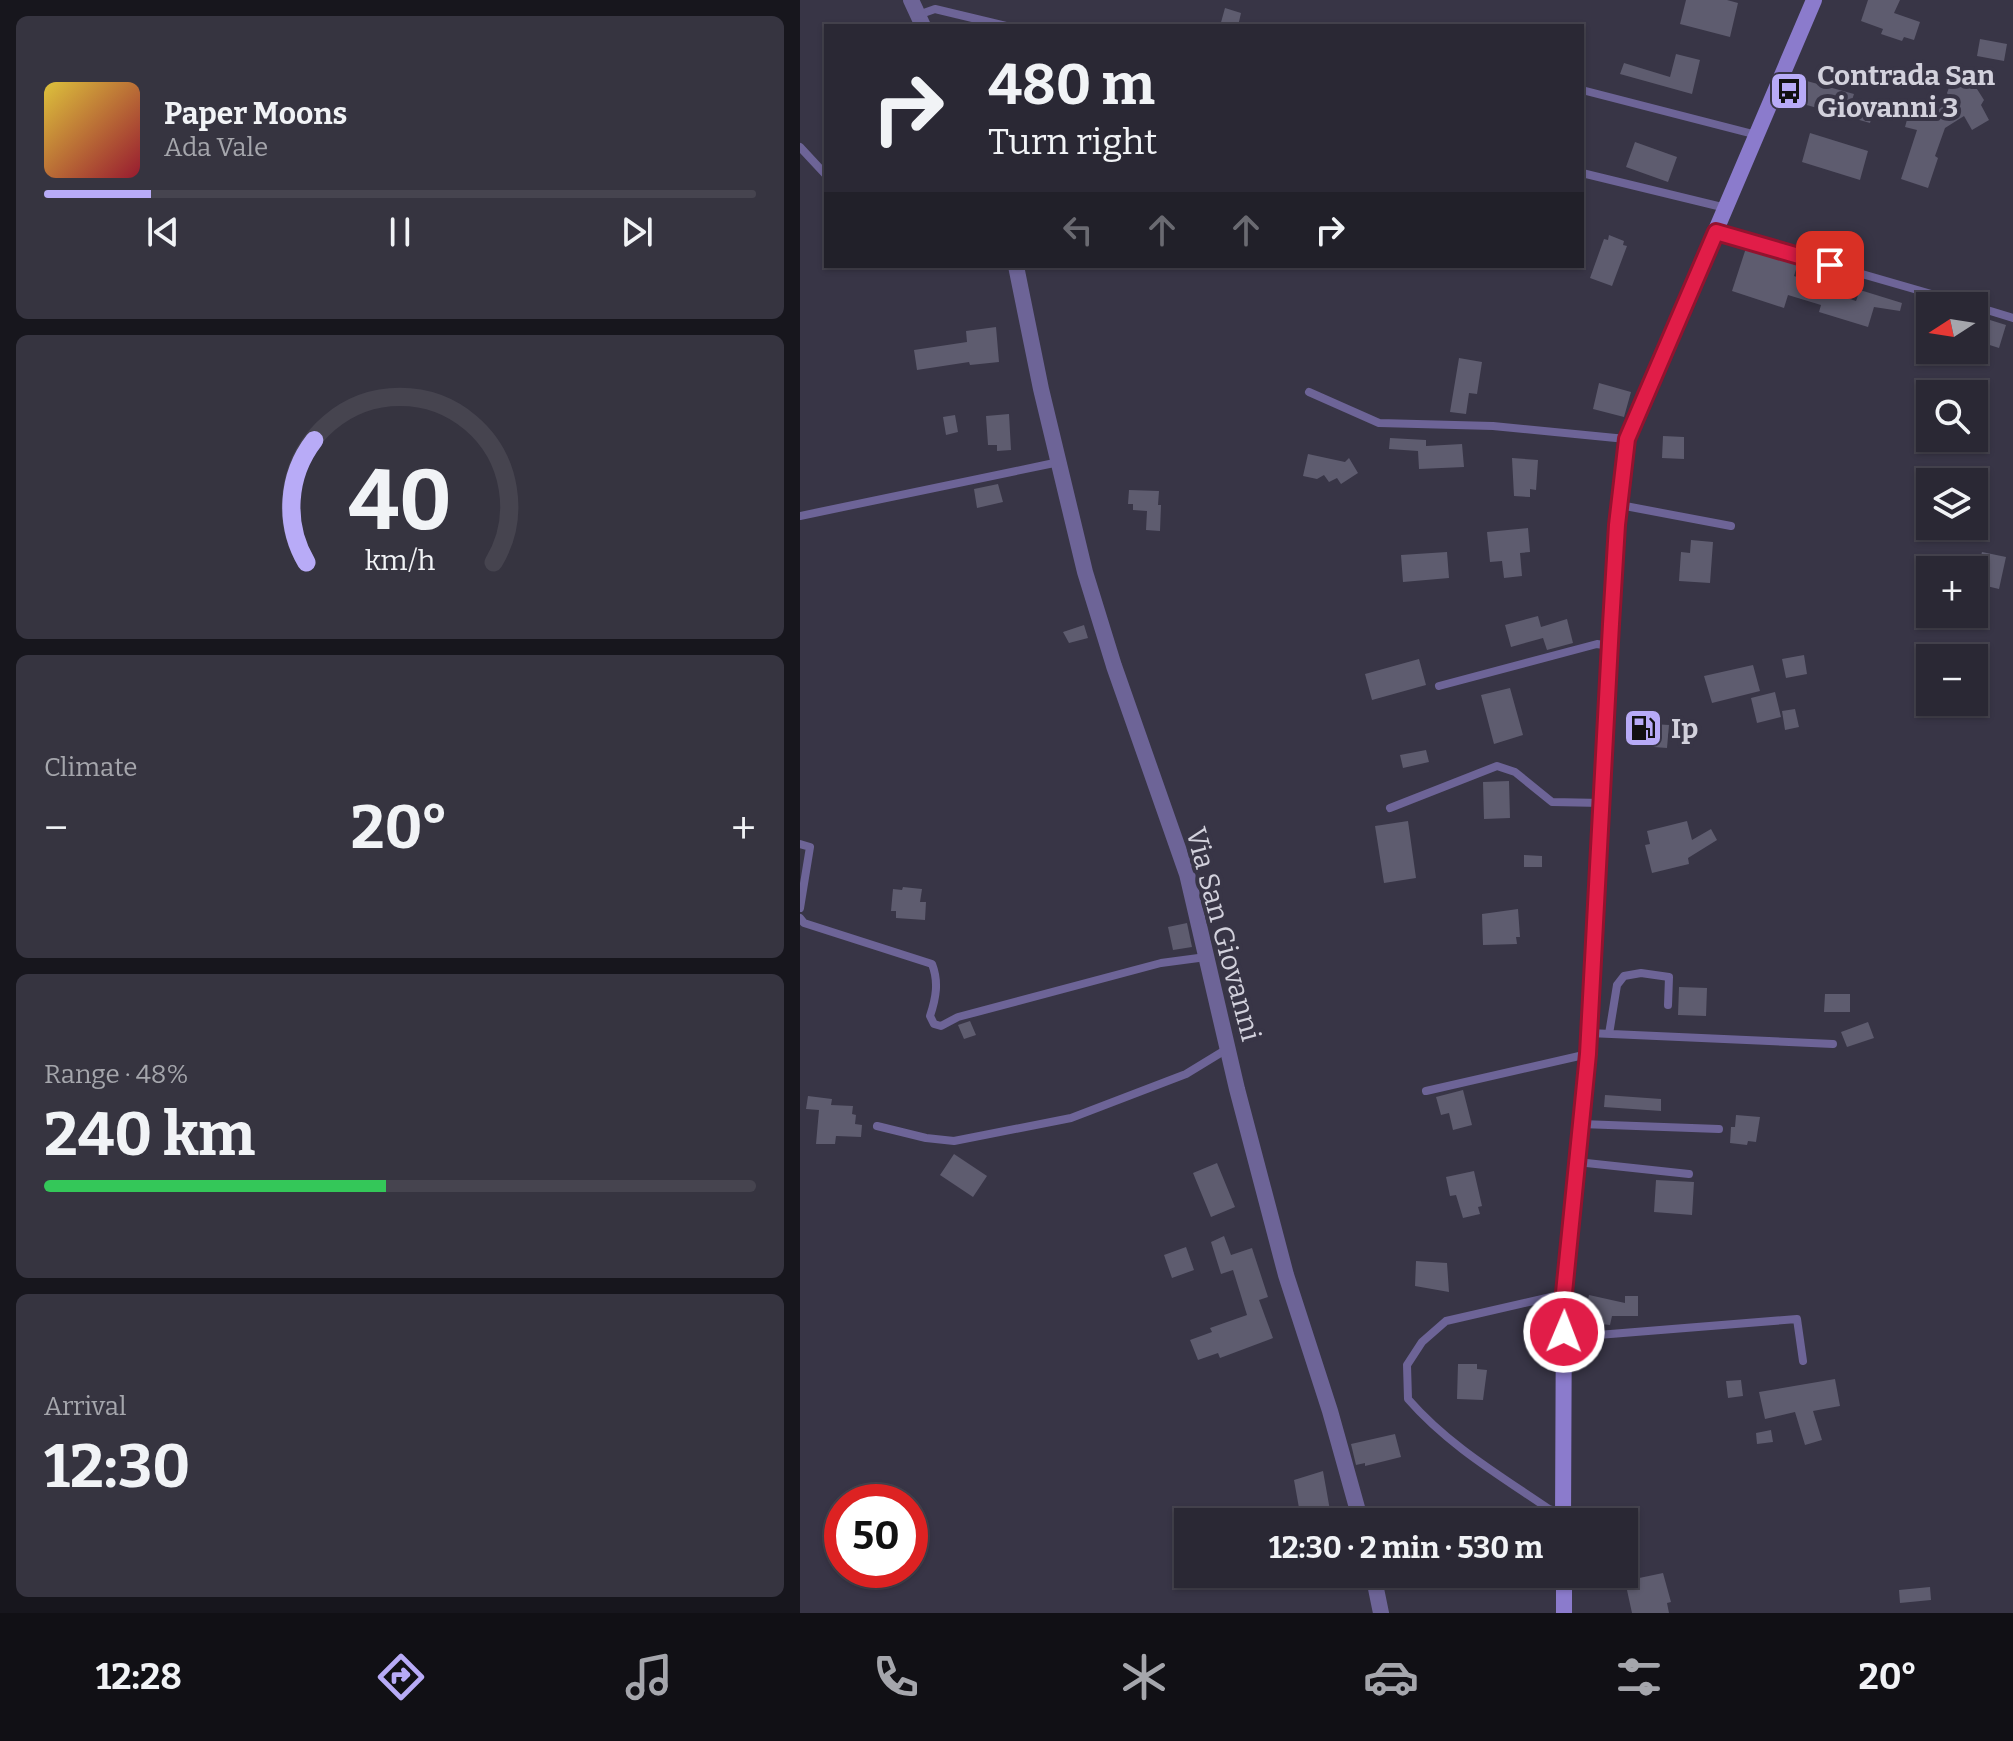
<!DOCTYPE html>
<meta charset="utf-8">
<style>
:root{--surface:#2a2834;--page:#363440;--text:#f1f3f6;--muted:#a5a6ac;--line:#46444f;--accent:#b8abf7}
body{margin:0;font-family:Bitter,serif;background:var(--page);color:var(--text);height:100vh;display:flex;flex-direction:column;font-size:30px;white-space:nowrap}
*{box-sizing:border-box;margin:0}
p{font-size:26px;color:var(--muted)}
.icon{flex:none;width:44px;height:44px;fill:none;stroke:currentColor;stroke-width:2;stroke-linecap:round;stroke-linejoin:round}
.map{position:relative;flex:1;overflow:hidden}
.panel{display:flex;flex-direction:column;gap:16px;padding:16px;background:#17161d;width:800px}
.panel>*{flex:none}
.banner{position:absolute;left:24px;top:24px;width:760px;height:244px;border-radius:0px;box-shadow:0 2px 6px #0004,0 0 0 2px var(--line);background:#2a2834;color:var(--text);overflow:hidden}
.needle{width:52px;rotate:258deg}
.buttons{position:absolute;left:1116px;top:292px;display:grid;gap:16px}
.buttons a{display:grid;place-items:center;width:72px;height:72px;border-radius:0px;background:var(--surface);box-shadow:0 2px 6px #0004,0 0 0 2px var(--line);font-size:40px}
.speed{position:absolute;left:24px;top:1484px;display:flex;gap:16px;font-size:40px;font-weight:700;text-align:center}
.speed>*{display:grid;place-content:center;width:104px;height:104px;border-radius:50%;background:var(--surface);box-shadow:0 2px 6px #0004,0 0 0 2px var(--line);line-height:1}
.speed .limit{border:12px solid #d22;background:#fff;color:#111}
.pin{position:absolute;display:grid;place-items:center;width:68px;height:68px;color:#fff;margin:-34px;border-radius:16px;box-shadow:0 4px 12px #0006}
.me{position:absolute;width:88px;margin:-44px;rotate:1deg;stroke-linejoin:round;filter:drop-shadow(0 0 6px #0008)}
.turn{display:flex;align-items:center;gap:28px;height:168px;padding:0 32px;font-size:36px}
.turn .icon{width:104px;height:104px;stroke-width:2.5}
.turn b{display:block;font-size:56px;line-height:68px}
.lanes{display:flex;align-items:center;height:76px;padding:0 32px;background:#0003;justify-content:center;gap:40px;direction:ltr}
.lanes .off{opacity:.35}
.big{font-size:60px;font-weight:700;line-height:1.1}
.panel .tile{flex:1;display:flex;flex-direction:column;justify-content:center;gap:12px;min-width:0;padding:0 28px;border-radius:12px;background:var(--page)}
.panel .dial{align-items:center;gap:0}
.dial svg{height:208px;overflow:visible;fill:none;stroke:var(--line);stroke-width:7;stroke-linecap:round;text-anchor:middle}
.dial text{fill:var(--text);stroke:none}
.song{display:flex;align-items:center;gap:24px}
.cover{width:96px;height:96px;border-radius:12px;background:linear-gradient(135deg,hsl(50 70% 55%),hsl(350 70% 35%))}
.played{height:8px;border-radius:4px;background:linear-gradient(90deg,var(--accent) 15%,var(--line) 15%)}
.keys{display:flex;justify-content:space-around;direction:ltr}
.heat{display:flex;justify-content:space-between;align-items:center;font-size:44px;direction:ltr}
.charge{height:12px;border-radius:6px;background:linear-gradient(90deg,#34c759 48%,var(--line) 0)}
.trip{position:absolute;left:374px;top:1508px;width:464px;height:80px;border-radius:0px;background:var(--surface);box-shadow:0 2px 6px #0004,0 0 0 2px var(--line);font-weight:700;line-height:80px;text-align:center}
.dock{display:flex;height:128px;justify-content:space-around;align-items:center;background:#111015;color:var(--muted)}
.dock .icon{width:56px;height:56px}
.dock .active{color:var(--accent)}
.dock b{font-size:36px;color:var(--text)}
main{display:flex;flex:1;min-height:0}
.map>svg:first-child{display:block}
.building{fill:#5e5c6f}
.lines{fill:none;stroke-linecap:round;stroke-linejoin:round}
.service{stroke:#6d6497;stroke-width:8}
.minor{stroke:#6d6497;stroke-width:16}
.secondary{stroke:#8b7bcc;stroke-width:16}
.route-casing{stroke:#92132f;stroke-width:20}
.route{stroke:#e11d48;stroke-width:14}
.labels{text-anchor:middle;stroke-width:8;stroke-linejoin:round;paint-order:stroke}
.poi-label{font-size:28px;font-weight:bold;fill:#d2d1dc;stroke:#383546;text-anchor:start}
.street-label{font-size:28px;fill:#d2d1dc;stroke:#383546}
</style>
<main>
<section class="panel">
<div class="tile">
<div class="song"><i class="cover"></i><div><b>Paper Moons</b><p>Ada Vale</p></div></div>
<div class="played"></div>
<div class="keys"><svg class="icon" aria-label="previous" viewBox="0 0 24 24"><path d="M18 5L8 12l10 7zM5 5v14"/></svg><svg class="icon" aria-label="pause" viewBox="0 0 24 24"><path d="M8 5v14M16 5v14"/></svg><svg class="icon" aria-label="next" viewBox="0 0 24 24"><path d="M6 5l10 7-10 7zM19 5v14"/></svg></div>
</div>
<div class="tile dial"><svg viewBox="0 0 100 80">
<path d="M14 69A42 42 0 1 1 86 69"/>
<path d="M14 69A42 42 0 0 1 17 22" stroke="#b8abf7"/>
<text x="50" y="56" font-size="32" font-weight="700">40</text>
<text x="50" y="72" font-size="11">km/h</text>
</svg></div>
<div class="tile"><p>Climate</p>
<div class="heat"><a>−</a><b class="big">20°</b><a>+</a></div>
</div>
<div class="tile"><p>Range · 48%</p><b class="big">240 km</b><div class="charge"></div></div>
<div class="tile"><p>Arrival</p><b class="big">12:30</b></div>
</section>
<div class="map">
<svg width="1213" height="1613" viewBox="0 0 1213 1613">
<rect width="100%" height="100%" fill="#383546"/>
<!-- building -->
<path class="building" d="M886,0H927L938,3L930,37L880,24Z
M1068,0H1100L1094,13L1120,22L1114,40L1104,37L1102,41L1081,34L1083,29L1061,21Z
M425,8L441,13L438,26H420Z
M1180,39L1207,44L1204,61L1177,56Z
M876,54L900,60L892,94L820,74L824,63L870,77Z
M996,78L1054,94L1052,100L1075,106L1070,123L989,100Z
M1170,78L1184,100L1181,105L1189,120L1172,130L1164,116L1145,128L1135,156L1138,158L1128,188L1101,179L1117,130L1105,127L1111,105L1136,111L1151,101L1147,93L1150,85Z
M1010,133L1068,151L1060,180L1002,162Z
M835,142L877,157L868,182L826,167Z
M809,235L824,241L823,245L827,246L812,286L790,278L804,239L808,240Z
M946,248L998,263L994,276L1018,284L1017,288L1056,301L1060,290L1102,303L1100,311L1074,307L1068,327L1019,312L1021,305L988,295L984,308L932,291Z
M1174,315L1206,325L1199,348L1174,340Z
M196,327L199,362L170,365L169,362L117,370L114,350L167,342L166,331Z
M659,358L682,362L677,394L669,393L666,414L650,412Z
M799,383L831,392L824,417L793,409Z
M209,414L211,450L197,451V445H188L186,416Z
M155,415L158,432L146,435L143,417Z
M863,436L884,437V459L862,458Z
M590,438L626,440V446L662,444L664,467L619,469L618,451L589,449Z
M508,454L545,462L549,458L558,473L541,484L537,478L529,482L524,475L517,479L503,476Z
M712,458L738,460L736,490L730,489V497L714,496Z
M198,484L203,502L177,508L174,489Z
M329,490L359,491L358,505H361L360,531L346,530L347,511L333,510V504H328Z
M728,528L730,552L720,553L722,576L704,578L702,561L690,562L687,532Z
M891,540L913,542L910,583L879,581L881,552L890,553Z
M647,552L649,578L603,582L601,555Z
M1182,552L1206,557L1199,589L1174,583Z
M738,616L741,627L767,619L773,643L747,650L743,638L711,647L705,625Z
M284,625L288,638L269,643L263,632Z
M1004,655L1007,674L986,678L982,659Z
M619,659L626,685L572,700L565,674Z
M953,665L960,691L912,703L904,676Z
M710,688L723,735L694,744L681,695Z
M975,692L981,717L957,723L951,698Z
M995,709L999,727L985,730L982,711Z
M830,710L854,711L853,724L869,725L867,748L828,745Z
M626,750L629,762L603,768L600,755Z
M709,781L710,818L684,819L683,782Z
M608,821L616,878L584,883L575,826Z
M887,821L892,840L911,829L917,840L888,858L889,864L852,873L845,845L850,844L847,831Z
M724,855L742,856V867H724Z
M103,887L122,889L120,902H126L125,920L96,918V911H91L93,889L102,890Z
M718,909L720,937H716L717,944L683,945L682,914Z
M387,923L392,947L373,950L368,927Z
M879,987L907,988L906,1016L878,1015Z
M1025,994H1050V1012H1024Z
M170,1021L176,1035L164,1039L158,1025Z
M1068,1022L1074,1038L1047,1047L1041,1032Z
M663,1090L672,1125L653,1130L649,1113L641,1115L636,1097Z
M805,1095L861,1099V1111L804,1107Z
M8,1096L32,1099L31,1105L53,1106L52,1114L56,1115L55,1124L62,1125L61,1137L36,1136L35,1144H16L19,1110L6,1109Z
M936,1115L960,1117L956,1142L948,1141L947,1145L930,1143L931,1127H935Z
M154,1154L187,1176L173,1197L140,1175Z
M417,1163L435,1207L411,1217L393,1173Z
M674,1171L682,1206L678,1207L680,1214L663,1218L656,1195L650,1196L646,1177Z
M856,1180L894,1182L892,1215L854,1212Z
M424,1236L431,1255L452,1248L468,1297L459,1300L473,1338L420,1358L418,1353L398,1360L390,1340L412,1332L410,1328L447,1315L433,1270L421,1274L411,1242Z
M386,1247L394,1270L372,1278L364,1255Z
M616,1261L647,1263L649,1292L615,1286Z
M789,1295L825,1303V1296H838V1316H812L810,1325L783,1322Z
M658,1364H677V1369L687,1370L683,1400L657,1399Z
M1035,1379L1040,1406L1013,1411L1022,1440L1005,1445L995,1412L965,1419L959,1392Z
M941,1380L943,1396L928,1398L926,1381Z
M971,1430L973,1442L957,1444L956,1433Z
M595,1434L601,1457L565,1466V1463L556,1465L551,1444Z
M523,1471L531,1516L519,1518L516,1508L505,1510L504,1507L499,1508L494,1480Z
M863,1573L871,1602L867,1603L869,1613H832L825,1581Z
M1130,1587L1131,1600L1100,1603L1099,1590Z"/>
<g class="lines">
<!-- service -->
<path class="service" d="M118,15L135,9L206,26
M782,90L957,135
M0,147L26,175
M782,173L926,208
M916,232L1173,306
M1174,306L1213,318
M509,392L579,423L693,426L826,439
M820,505L931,526
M0,516L259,462
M639,686L797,644L809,646
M590,808L697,766L715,772L752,802L802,803
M0,844L10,847L0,908
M0,918L4,923L132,964C139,982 136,998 130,1016L134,1024L141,1026L158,1017L361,963L406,957
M789,1033L1033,1044
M809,1034L817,985L824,976L841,973L869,977L868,1005
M626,1091L788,1054
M781,1124L919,1129
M77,1126L126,1138L154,1141L271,1118L386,1074L427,1049
M777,1162L889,1174
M764,1332L798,1335L997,1319L1003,1361
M763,1513L749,1509C699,1475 648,1445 608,1399L607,1365L622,1342L646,1321L764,1294"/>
<!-- minor -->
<path class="minor" d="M111,0L123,26
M216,266L241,389L285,572L314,666L387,874L437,1089L486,1275L530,1411L561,1522
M573,1574L581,1613"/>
<!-- secondary -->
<path class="secondary" d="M763,1522L764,1293L788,1054L811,624L817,525L827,439L1014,0
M764,1574V1613"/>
</g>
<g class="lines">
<!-- route casing -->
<g class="route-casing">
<path id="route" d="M764,1332V1293L788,1054L811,624L817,525L827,439L916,232L1030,265"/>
</g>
<!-- route -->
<use href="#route" class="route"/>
</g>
<!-- icons -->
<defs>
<g id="bus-square" transform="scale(2)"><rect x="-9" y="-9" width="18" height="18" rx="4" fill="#b8abf7" stroke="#383546"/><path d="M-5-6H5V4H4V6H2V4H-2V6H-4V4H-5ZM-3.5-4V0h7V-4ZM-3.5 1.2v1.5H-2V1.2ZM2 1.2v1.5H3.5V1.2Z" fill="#111"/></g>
<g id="fuel-square" transform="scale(2)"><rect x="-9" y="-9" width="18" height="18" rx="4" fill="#b8abf7" stroke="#383546"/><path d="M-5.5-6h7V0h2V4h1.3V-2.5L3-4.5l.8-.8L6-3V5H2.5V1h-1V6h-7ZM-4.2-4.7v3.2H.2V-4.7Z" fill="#111"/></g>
</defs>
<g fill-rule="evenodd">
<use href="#bus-square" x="989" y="91"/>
<use href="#fuel-square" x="843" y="728"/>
</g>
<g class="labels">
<!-- poi labels -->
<g class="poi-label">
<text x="1017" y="85">Contrada San<tspan x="1017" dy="32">Giovanni 3</tspan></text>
<text x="871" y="738">Ip</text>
</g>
<!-- street labels -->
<g class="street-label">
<text transform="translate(424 934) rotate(75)" y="10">Via San Giovanni</text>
</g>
</g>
</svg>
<div class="buttons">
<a><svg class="needle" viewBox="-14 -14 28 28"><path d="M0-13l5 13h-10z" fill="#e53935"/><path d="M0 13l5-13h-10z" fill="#a5a6ac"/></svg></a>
<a><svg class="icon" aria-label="search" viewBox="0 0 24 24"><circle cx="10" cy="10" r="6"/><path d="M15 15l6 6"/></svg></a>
<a><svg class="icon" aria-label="layers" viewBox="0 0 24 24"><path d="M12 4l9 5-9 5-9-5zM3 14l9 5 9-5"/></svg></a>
<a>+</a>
<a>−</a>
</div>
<div class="speed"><div class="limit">50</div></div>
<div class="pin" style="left:1030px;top:265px;background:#d93025"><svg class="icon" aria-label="arrive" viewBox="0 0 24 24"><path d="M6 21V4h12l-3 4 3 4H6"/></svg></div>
<svg class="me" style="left:764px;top:1332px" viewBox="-20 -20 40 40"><circle r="17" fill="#e11d48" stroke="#fff" stroke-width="3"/><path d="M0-11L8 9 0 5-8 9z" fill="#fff"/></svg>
<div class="trip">12:30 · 2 min · 530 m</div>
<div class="banner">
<div class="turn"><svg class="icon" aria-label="right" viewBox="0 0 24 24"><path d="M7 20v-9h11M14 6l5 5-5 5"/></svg><div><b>480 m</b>Turn right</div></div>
<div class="lanes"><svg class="icon off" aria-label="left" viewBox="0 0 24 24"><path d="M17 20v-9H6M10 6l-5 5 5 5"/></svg><svg class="icon off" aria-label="ahead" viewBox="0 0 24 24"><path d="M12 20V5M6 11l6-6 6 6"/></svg><svg class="icon off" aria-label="ahead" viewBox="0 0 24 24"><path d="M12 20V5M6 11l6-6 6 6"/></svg><svg class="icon" aria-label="right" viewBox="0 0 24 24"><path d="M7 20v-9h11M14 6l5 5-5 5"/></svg></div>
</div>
</div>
</main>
<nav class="dock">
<b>12:28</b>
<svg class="icon active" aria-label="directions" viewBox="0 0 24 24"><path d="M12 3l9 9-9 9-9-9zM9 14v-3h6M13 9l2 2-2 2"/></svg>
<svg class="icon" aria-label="music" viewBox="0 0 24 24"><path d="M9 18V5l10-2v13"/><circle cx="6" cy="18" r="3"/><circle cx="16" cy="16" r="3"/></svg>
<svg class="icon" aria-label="phone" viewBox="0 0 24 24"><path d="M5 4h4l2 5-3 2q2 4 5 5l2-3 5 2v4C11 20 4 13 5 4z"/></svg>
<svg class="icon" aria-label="climate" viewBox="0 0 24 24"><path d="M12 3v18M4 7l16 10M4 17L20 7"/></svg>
<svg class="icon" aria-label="car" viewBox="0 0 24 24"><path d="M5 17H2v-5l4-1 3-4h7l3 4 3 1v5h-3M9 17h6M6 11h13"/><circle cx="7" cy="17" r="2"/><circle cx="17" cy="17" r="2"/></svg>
<svg class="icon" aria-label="filters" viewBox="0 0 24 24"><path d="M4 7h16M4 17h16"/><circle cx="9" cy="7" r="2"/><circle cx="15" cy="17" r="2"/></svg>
<b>20°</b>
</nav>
